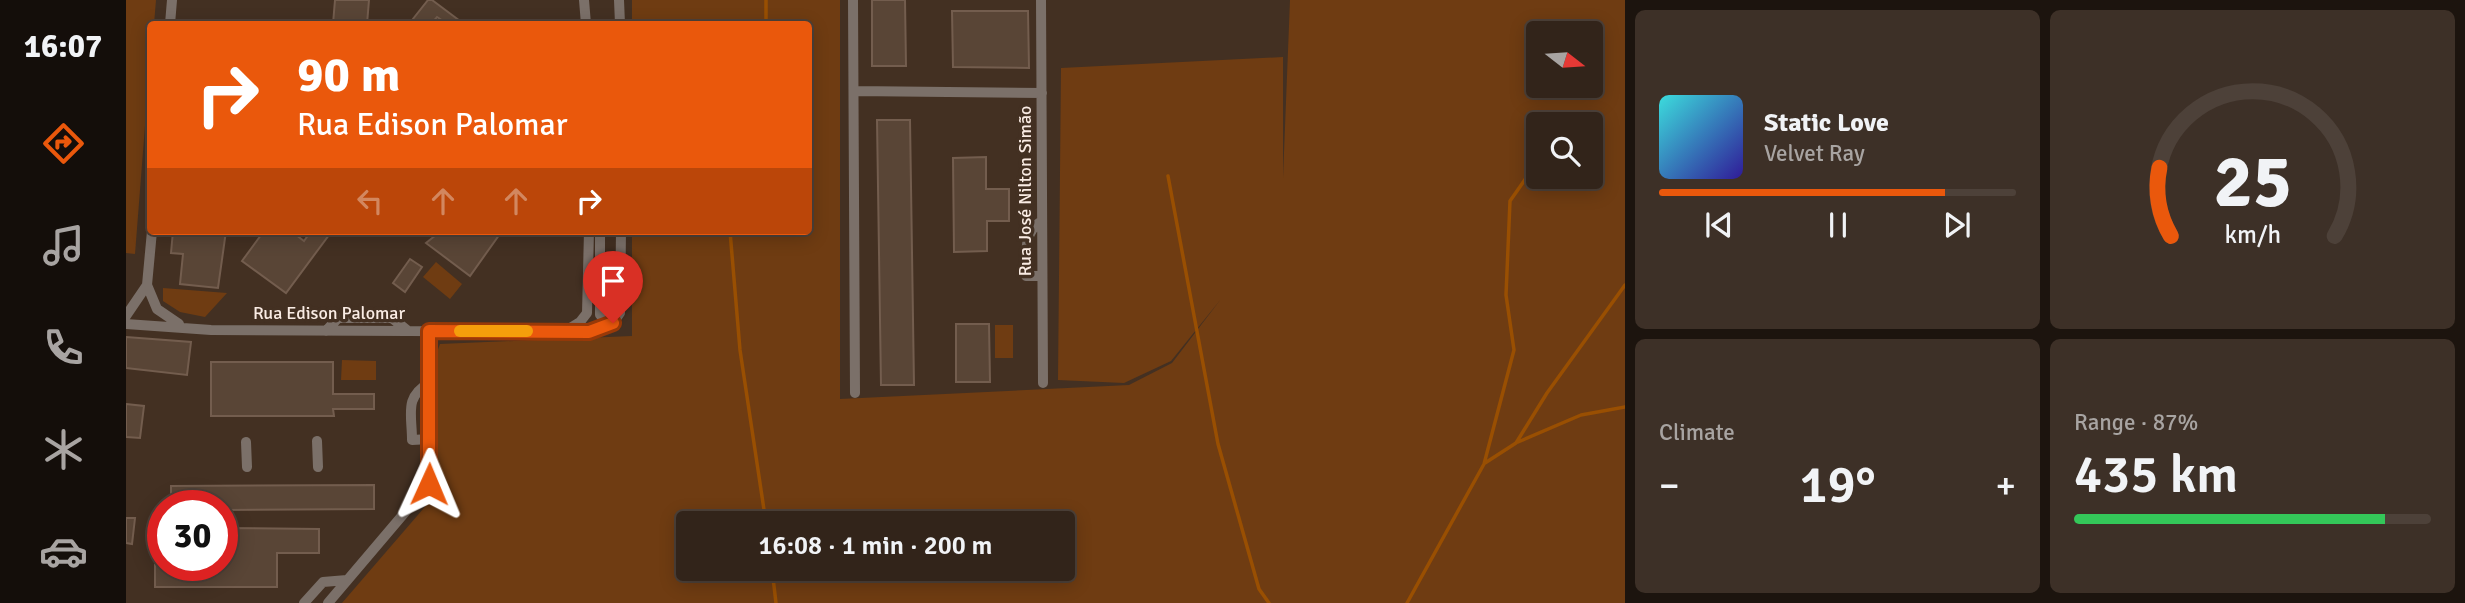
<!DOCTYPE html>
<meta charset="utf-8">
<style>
:root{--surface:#32241a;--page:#3d3027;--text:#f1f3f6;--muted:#a8a4a2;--line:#4d4139;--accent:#ea580c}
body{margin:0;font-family:Signika,sans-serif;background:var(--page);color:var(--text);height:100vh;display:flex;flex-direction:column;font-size:26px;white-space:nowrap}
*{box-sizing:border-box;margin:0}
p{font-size:23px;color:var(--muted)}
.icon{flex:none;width:38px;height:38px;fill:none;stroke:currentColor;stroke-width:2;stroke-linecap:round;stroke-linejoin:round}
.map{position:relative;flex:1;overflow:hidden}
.sheet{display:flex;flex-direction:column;gap:10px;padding:10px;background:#1c140e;width:840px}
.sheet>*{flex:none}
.banner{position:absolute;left:21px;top:21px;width:665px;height:214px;border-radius:7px;box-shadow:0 4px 18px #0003,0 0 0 2px var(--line);background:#ea580c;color:#fff;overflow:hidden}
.needle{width:46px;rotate:107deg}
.controls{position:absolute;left:1400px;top:21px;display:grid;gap:14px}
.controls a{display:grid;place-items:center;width:77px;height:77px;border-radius:7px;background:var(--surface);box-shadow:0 4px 18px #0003,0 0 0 2px var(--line);font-size:35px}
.speed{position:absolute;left:21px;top:490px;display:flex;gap:14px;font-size:35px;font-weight:700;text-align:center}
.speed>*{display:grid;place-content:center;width:91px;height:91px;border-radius:50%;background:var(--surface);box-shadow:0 4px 18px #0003,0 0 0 2px var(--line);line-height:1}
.speed .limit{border:10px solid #d22;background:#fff;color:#111}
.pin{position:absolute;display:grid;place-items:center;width:60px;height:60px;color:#fff;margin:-72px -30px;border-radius:50% 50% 50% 0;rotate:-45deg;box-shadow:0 0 7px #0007}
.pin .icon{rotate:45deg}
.me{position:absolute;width:77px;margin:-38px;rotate:1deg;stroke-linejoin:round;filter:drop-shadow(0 0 5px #0008)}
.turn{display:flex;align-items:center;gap:24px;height:147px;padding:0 35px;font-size:32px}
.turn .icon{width:91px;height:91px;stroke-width:2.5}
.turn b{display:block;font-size:49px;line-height:60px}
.lanes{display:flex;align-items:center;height:66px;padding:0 35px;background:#0003;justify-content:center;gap:35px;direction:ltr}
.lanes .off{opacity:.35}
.big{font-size:52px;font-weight:600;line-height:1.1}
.sheet .widget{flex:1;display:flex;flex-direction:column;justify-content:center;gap:10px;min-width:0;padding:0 24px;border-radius:10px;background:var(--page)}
.sheet .dial{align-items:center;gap:0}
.dial svg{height:182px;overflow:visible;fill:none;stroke:var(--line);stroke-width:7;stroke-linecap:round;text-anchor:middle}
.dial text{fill:var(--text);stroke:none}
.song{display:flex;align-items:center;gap:21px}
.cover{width:84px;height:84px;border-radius:10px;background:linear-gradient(135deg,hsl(180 70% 55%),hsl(250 70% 35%))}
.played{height:7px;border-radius:4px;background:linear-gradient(90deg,var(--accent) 80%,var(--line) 80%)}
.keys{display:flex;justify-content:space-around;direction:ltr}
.heat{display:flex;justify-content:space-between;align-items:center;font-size:38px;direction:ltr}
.charge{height:10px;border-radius:5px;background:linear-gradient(90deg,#34c759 87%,var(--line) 0)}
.sheet .tiles{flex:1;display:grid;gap:10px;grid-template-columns:repeat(2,1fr)}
.trip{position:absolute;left:550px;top:511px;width:399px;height:70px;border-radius:7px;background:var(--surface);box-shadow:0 4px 18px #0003,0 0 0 2px var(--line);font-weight:600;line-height:70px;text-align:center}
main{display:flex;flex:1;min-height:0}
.menu{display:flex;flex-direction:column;width:126px;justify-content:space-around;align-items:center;background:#140e0a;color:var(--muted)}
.menu .icon{width:49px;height:49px}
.menu .on{color:var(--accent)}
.menu b{font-size:32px;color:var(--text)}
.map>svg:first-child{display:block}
.green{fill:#6f3c12;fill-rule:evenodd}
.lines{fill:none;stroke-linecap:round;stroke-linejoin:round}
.stream{stroke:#994f02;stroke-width:3.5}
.building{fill:#594536;stroke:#735d4e;stroke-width:2}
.minor{stroke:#7b7069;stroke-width:10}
.route-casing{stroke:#983908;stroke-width:18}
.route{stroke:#ea580c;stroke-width:12}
.slow{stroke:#f59e0b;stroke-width:12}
.labels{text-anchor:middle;stroke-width:7;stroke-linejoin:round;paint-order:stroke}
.street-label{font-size:18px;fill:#faece4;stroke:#433022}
</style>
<main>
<nav class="menu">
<b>16:07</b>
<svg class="icon on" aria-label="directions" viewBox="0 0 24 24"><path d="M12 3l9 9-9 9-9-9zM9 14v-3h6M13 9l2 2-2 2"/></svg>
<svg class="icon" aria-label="music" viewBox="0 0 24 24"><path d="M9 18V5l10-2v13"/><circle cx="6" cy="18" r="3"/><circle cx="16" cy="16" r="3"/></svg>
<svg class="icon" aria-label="phone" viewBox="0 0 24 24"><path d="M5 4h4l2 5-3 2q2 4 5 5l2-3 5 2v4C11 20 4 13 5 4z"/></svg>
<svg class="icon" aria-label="climate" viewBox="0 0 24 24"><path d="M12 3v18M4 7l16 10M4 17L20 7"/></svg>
<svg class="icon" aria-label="car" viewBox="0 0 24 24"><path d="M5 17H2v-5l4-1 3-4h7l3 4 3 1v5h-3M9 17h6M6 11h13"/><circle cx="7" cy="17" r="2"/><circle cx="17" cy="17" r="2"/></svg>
</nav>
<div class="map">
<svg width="1499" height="603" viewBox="0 0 1499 603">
<rect width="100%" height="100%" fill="#433022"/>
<!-- green -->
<path class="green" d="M0,0H30L28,24H24V62L9,254L0,253Z
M506,0H714V399L1003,385L1046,363L1095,299L1045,361L998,383L932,380L935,68L1157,57V178L1164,0H1499V603H216L316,487L310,467L311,352L314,344L506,336V231H682V24H506ZM1412,33H1465V86H1412ZM1412,124H1465V177H1412ZM562,523H936V569H562Z
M310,262L336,284L324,299L297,277Z
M37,288L101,293L79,317L54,312L37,301Z
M869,325H887V358H869Z
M216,360L250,361V380H215Z"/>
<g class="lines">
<!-- stream -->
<path class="stream" d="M640,0V24
M1441,124L1446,119
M1042,176L1092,444L1133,589L1143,603
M604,231L614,350L640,523
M1392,442L1455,415L1499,407
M1359,463L1390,443L1421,393L1499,285
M646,569L650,603
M1281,603L1358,464L1388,350L1380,295L1384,201L1412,161"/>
</g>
<!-- building -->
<path class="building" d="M209,0H243L241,24H207Z
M302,0H306L338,24H322L311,17L305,24H283Z
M746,0H779L780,66H746Z
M826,11H902L903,68L827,67Z
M751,120H784L788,385H755Z
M860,157V189H883V221H861V251L828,252L827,158Z
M47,231H100L92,288L54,284L57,254L45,253Z
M138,231H165L178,241L185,231H206L160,293L116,261Z
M315,231H376L344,276L300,243Z
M284,259L296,267L279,292L267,283Z
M830,324H863L864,382H830Z
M0,337L65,342L61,375L0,368Z
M85,362H207V394H248V409H207L208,416H85Z
M0,404L18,406L14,438L0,437Z
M248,485V509L96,510V506H45V486Z
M0,518H9L6,544L0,543Z
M28,528H37V552H28Z
M96,528L193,529V553H151V587H29V565H96Z"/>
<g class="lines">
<!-- minor -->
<path class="minor" d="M458,0L460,24
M493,0L494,24
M727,0L729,393
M915,0L917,383
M44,24L46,0
M728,91L916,93
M916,221C896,232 901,255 900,276H916
M474,231V315L487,323
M21,285L31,309L53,324
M0,316L21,285L26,231
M0,324L85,330L463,332L487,323L494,313L495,231
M441,330L454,322L461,313L463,231
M200,331L212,318H266L282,331
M303,383C278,397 286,414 286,440L304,439
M191,441L192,467
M120,442L121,467
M178,603L197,582L221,580
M202,603L303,484V331"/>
</g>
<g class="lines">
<!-- route casing -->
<g class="route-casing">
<path id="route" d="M303,484V331L463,332L487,323"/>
</g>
<!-- route -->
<use href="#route" class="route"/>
<!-- slow -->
<path class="slow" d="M334,331H401"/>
</g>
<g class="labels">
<!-- street labels -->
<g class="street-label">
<text transform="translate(899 191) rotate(-90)" y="6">Rua José Nilton Simão</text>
<text x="203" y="319">Rua Edison Palomar</text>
</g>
</g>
</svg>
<div class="controls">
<a><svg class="needle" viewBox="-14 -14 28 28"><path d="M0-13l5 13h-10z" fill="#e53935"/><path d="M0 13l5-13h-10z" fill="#a8a4a2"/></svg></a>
<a><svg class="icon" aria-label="search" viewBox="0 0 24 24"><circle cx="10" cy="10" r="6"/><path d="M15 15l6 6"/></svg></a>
</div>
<div class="speed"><div class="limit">30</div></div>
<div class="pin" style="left:487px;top:323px;background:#d93025"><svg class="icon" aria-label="arrive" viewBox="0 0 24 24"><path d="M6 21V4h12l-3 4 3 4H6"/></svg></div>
<svg class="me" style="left:303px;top:484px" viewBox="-20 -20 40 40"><path d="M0-17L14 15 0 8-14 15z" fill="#ea580c" stroke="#fff" stroke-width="4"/></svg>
<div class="trip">16:08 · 1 min · 200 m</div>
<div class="banner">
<div class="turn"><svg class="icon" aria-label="right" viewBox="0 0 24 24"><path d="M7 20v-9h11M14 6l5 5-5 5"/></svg><div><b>90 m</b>Rua Edison Palomar</div></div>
<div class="lanes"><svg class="icon off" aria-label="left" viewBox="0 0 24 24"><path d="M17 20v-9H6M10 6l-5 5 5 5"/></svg><svg class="icon off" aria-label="ahead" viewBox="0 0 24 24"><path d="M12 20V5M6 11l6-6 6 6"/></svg><svg class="icon off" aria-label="ahead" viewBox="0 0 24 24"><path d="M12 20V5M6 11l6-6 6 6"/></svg><svg class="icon" aria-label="right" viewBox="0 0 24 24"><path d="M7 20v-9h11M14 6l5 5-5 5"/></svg></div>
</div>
</div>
<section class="sheet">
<div class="tiles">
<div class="widget">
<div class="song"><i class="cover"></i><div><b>Static Love</b><p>Velvet Ray</p></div></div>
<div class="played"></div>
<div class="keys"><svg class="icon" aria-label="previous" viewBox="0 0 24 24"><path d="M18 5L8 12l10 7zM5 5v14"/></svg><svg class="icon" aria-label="pause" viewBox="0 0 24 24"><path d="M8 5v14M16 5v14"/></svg><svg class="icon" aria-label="next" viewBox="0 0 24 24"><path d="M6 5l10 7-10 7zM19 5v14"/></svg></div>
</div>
<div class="widget dial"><svg viewBox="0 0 100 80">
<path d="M14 69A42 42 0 1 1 86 69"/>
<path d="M14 69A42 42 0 0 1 9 39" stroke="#ea580c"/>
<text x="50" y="56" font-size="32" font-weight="700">25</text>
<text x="50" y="72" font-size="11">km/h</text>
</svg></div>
<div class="widget"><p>Climate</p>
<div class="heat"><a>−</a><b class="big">19°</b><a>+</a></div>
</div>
<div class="widget"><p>Range · 87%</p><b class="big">435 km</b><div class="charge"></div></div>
</div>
</section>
</main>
